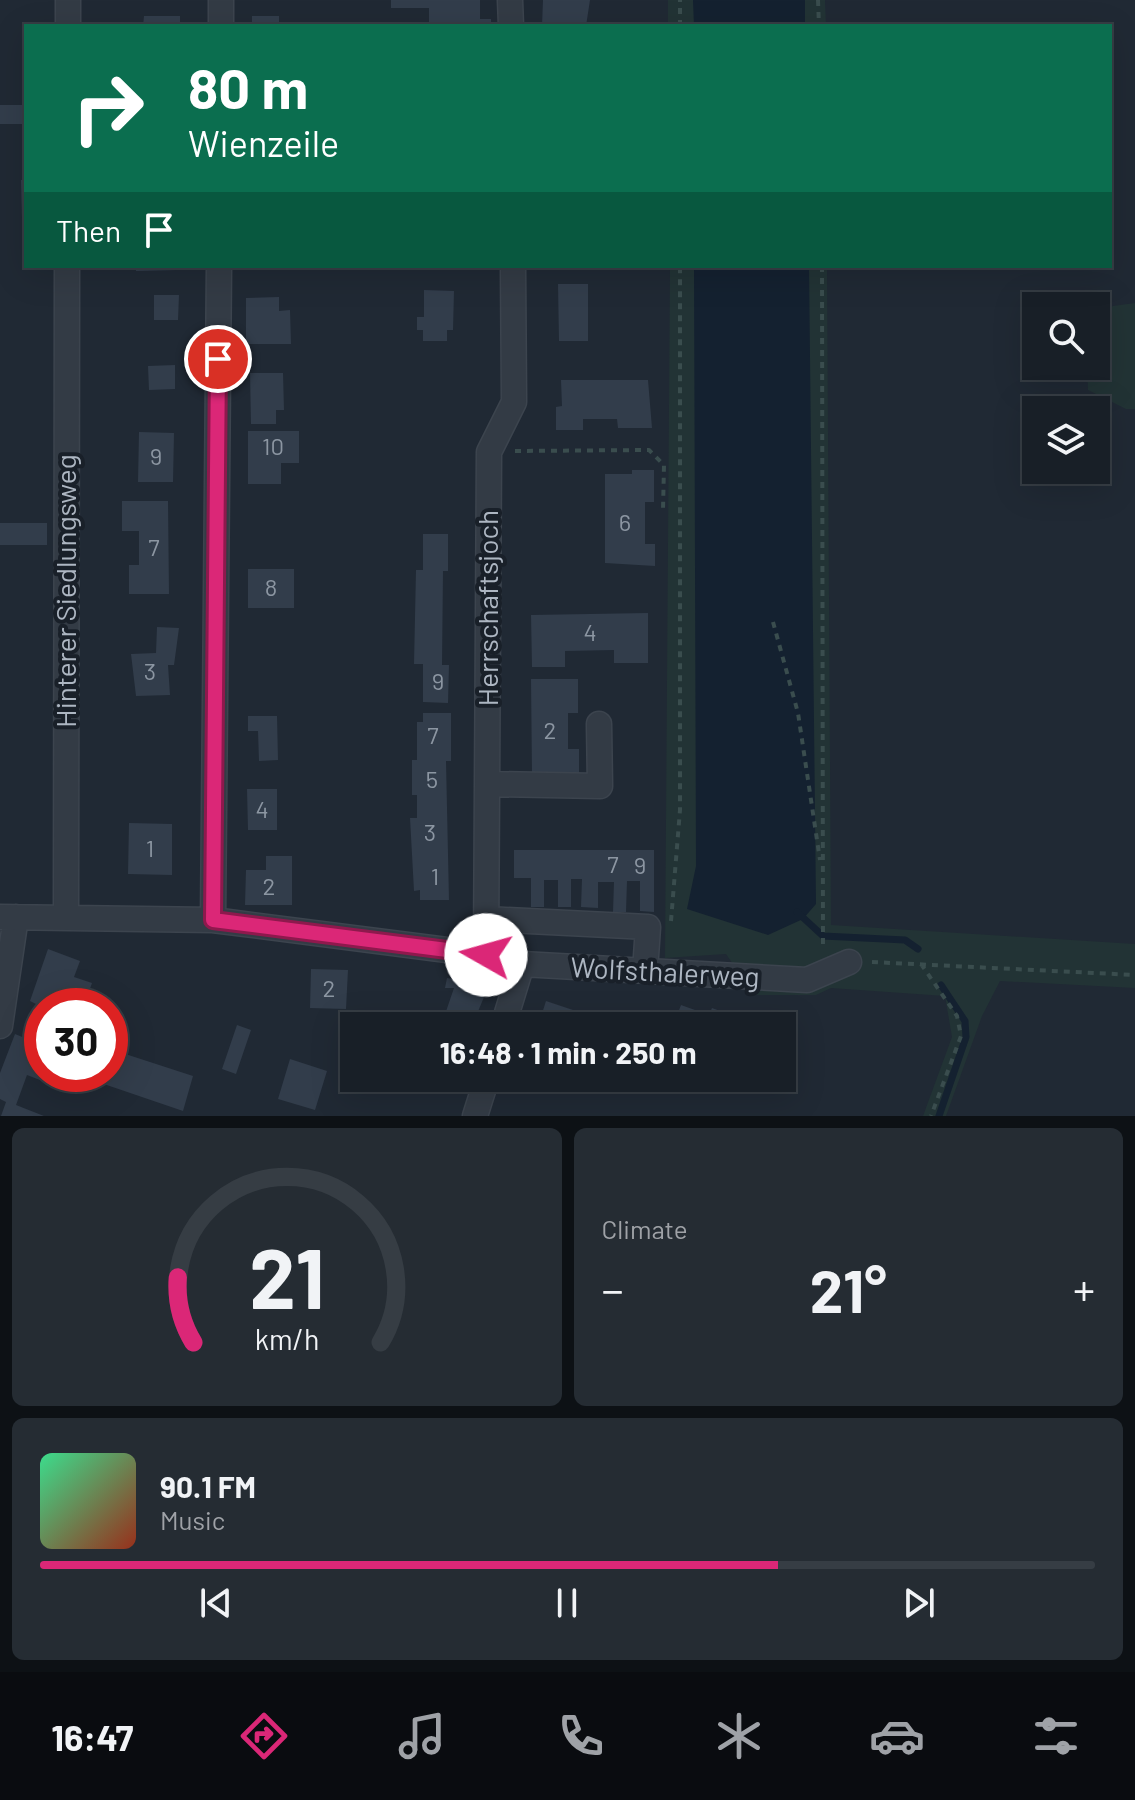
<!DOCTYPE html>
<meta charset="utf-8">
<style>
:root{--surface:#181f27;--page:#252c33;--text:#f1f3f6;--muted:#9fa2a7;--line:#363d44;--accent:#db2777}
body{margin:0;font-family:Barlow,sans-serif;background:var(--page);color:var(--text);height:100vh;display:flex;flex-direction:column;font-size:30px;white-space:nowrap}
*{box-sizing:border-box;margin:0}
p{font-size:26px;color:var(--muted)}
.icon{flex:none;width:44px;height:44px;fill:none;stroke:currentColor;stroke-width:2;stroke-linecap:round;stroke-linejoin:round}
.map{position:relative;height:1116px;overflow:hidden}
.details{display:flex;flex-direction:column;gap:12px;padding:12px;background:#0d1115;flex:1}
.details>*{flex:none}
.hud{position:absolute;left:24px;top:24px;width:1088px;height:244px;border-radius:0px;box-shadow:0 8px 32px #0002,0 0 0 2px var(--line);background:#0b6e4f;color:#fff;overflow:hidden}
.buttons{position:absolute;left:1022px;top:292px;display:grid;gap:16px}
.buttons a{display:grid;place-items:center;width:88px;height:88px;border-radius:0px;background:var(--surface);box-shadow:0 8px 32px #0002,0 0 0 2px var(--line);font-size:40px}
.speed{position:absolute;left:24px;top:988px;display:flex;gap:16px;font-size:40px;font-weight:700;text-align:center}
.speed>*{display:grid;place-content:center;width:104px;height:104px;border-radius:50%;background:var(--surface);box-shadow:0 8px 32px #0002,0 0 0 2px var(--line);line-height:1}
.speed .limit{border:12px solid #d22;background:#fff;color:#111}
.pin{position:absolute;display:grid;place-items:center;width:68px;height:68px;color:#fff;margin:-34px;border:4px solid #fff;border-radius:50%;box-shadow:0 2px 8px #0007}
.me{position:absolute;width:88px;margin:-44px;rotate:277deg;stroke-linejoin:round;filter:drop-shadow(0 0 6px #0008)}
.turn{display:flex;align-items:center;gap:28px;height:168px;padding:0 32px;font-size:36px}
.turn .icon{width:104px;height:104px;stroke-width:2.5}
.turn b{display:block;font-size:56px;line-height:68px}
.then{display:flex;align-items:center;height:76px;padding:0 32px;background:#0003;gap:16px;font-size:30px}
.big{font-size:60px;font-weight:700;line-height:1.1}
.details .widget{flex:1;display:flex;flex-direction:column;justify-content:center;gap:12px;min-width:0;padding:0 28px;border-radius:12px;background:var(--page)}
.details .dial{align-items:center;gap:0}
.dial svg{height:208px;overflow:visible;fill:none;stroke:var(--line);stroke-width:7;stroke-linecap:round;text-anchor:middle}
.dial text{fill:var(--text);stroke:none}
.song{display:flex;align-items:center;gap:24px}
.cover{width:96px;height:96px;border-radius:12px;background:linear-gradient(135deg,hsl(150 70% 55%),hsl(10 70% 35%))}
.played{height:8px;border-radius:4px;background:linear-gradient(90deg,var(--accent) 70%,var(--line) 70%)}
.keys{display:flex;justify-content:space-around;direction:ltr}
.heat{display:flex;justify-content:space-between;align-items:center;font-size:44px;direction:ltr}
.details .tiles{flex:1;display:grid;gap:12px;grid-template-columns:1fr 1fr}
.widget:last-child{grid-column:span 2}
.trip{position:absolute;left:340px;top:1012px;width:456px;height:80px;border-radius:0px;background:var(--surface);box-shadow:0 8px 32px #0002,0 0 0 2px var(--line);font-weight:700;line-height:80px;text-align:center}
.tab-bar{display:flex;height:128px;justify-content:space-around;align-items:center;background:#0a0c10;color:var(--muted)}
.tab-bar .icon{width:56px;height:56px}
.tab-bar .active{color:var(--accent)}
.tab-bar b{font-size:36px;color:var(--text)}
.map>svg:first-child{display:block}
.green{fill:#223335}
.water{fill:#142130}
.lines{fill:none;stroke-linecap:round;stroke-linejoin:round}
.stream{stroke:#142130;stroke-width:7}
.building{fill:#323d4b}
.minor-casing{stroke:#3c444e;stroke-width:27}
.path{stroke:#3a4d4e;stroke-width:4;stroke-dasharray:6 6;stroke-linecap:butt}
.minor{stroke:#333b45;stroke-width:24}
.route-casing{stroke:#8e194d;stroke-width:20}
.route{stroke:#db2777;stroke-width:14}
.labels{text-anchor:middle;stroke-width:8;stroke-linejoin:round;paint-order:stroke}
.number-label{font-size:24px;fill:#8c96a2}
.street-label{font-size:28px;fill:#adb6c2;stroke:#192029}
</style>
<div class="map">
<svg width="1135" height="1116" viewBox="0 0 1135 1116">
<rect width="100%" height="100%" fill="#202934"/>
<!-- green -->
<path class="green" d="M668,0H825L826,26H668Z
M670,266H827L831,925L1135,944V988L1000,981L982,1016L946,1116H923L952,1037L945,996L831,988L816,995H754L726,954L665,958Z
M1135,303V409H1126L1088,390L1087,366H1096V318L1113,306Z"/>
<!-- water -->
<path class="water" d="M693,0H805V26H694Z
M694,266H809L816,904L803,919L768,935L687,909L696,866Z"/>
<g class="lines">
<!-- stream -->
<path class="stream" d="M797,912L823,936L905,940L918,949
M939,1116L966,1037L965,1021L941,985"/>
</g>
<!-- building -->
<path class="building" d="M391,0H480V19H491V26H429V8H391Z
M543,0H590L586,26H542Z
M144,16H180V26H143Z
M252,16H279V26H252Z
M0,105H26V148H23L22,124H0Z
M21,180H26V217L22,218Z
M136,266H177V270L136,271Z
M558,284H588V341H559Z
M424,290L454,291L453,330H447V341H423V330H417V317H424Z
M154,295H179L178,320H154Z
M279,297V311L290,310L291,344H246V298Z
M175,365V389L149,390L148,366Z
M250,373H283L284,410H276V424H251Z
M561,380H648L652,428H618L617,419H583V430H556V407L562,406Z
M248,431H299V463H281V484H248Z
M139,432L174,433L173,482H138Z
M632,470H654V502H645V544H655V566L605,563V474H632Z
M122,501H168L169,594H129V565H139V531H122Z
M0,523H47V545H0Z
M423,534H448V571H443L442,665H449L448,703L423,702V664H414L416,570H423Z
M248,569H294V608H248Z
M648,613V663H614V650L565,651V667H532L531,615Z
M157,627L179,628L174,665H168L170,695L136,696L131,654L156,653Z
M531,679H578V713H568V749H579V774L532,775Z
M423,713H451V761H446L449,900H420V890L414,891L410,818H417V795H412V760H417V722H423Z
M248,716H277L278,760L259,761L258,731H248Z
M247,789H277V830H248Z
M129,823L172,824V875L128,874Z
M514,850H654V912L640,911V881H627L626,912H613L614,882H598V908L581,907L582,879H571V907H558V880H544V907H531V878H514Z
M266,856H292V905H245L246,870H266Z
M48,949L80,961L74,977L92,983L84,1006H42V1031L32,1028L38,1005L30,1001Z
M311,969L348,970L346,1009L310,1008Z
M447,978L489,985L472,1026H441L454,988H445Z
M546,1001L582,1013L578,1026H538Z
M681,1005L709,1015L712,1008L731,1015L727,1026H673Z
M237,1025L251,1030L236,1074L222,1069Z
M15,1034L42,1045V1074H73L66,1090L27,1075L16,1105L44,1116H1L6,1102L0,1099V1073Z
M110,1049L193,1076L183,1111L95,1081L97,1074H110Z
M290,1059L327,1071L315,1110L278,1099Z"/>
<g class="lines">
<!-- minor casing -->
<g class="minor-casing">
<path id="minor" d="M510,0L511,26
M68,26V0
M221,26V0
M488,784L600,786L599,724
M0,917L213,920L486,955L522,964L807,980L849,962
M66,917L67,266
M487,919L648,927L645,971
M213,920L219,266
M486,955L489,452L514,402L513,266
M0,1026L16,917
M503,1026L522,964
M475,1116L487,1078"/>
</g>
<!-- path -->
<path class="path" d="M818,0L819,26
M680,26V0
M822,266L823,950
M515,451L649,450L664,465L663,510
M773,622L798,713L820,860
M671,921L680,810V266
M872,962L1135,975
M921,964L957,1016L961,1036L931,1116"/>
<!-- minor -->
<use href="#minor" class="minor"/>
</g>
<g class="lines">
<!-- route casing -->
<g class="route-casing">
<path id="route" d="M218,359L213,920L486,955"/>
</g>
<!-- route -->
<use href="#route" class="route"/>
</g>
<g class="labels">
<!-- number labels -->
<g class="number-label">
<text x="273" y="455">10</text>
<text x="156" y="465">9</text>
<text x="625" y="531">6</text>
<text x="154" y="556">7</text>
<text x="271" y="596">8</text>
<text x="590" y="641">4</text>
<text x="150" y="680">3</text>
<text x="438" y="690">9</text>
<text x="550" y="739">2</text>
<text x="433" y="744">7</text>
<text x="432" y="788">5</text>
<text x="262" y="818">4</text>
<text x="430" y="841">3</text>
<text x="150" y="857">1</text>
<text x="613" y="873">7</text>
<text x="640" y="874">9</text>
<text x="435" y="885">1</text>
<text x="269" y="895">2</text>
<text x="329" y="997">2</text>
</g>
<!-- street labels -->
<g class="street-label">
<text transform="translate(66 591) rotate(-90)" y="10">Hinterer Siedlungsweg</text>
<text transform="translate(488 608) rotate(-90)" y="10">Herrschaftsjoch</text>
<text transform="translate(665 972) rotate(3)" y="10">Wolfsthalerweg</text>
</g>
</g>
</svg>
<div class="buttons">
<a><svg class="icon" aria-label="search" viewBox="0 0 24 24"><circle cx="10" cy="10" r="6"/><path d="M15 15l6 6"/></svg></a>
<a><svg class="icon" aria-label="layers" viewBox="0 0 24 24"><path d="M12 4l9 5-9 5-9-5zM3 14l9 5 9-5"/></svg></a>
</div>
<div class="speed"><div class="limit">30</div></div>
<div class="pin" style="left:218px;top:359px;background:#d93025"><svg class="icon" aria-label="arrive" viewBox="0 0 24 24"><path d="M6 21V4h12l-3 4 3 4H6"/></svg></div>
<svg class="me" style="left:486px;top:955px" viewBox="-20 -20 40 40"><circle r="19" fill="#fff"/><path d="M0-13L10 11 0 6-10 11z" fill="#db2777"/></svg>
<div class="trip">16:48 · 1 min · 250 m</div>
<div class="hud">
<div class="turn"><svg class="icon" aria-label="right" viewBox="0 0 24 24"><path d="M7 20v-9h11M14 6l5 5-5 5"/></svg><div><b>80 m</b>Wienzeile</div></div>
<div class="then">Then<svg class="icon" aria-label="arrive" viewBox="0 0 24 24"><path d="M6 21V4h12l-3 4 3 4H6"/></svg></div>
</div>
</div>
<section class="details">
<div class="tiles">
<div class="widget dial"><svg viewBox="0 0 100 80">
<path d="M14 69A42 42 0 1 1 86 69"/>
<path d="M14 69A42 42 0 0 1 8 44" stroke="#db2777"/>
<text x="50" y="56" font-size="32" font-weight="700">21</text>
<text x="50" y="72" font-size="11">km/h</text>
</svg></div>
<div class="widget"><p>Climate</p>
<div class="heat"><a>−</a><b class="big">21°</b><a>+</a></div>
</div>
<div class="widget">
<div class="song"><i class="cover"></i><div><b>90.1 FM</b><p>Music</p></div></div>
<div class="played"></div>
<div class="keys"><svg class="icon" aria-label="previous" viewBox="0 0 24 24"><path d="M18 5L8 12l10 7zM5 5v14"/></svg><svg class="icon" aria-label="pause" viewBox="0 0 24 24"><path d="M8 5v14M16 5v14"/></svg><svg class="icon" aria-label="next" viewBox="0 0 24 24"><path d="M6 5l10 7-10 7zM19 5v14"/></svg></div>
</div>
</div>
</section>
<nav class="tab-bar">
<b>16:47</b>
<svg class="icon active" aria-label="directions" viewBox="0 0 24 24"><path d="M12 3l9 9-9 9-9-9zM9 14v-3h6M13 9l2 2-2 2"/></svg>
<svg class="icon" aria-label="music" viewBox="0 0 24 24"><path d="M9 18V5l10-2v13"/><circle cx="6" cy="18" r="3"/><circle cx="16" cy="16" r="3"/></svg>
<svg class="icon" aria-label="phone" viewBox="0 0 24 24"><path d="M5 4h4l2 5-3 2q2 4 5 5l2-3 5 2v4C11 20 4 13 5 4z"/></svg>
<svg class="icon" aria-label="climate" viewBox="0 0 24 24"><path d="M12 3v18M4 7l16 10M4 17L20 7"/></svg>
<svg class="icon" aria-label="car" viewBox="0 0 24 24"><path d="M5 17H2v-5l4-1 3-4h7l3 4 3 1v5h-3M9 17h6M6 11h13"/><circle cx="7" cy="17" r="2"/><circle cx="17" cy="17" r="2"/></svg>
<svg class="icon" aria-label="filters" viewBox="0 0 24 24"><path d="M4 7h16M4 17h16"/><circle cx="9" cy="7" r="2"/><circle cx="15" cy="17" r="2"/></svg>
</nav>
